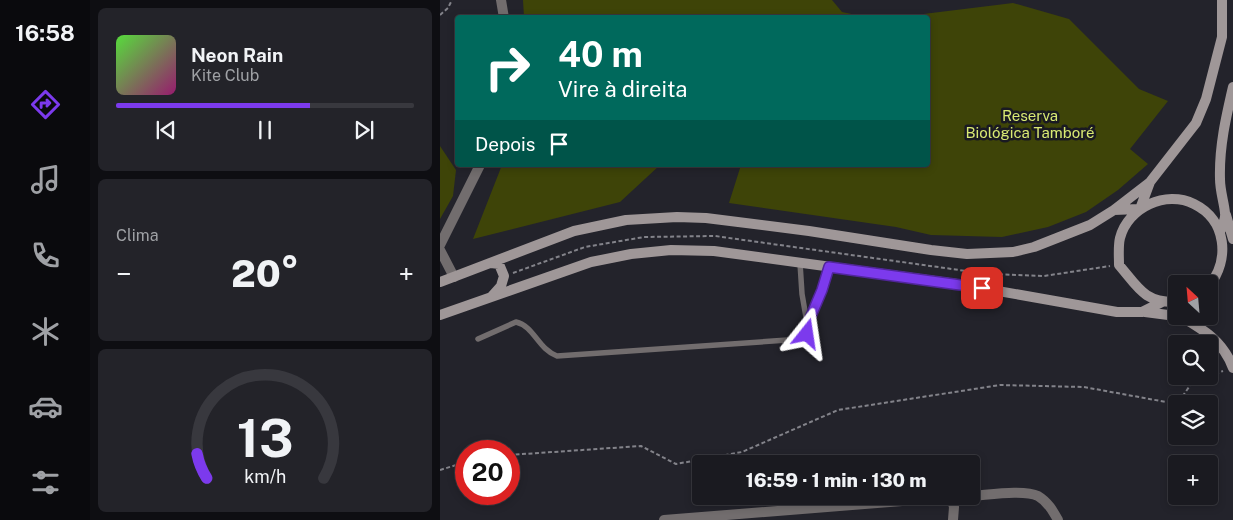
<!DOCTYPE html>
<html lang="pt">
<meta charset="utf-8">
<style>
:root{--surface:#1a1a20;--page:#232329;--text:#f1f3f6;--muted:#9fa1a5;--line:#38383e;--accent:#7c3aed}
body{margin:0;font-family:"Public Sans",sans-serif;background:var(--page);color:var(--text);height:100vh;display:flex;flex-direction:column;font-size:19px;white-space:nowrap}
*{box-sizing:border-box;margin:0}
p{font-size:16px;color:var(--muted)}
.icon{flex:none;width:28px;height:28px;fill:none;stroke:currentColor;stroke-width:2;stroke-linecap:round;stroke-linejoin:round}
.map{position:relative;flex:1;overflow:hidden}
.details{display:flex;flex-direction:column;gap:8px;padding:8px;background:#0e0e12;width:350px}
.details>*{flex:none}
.banner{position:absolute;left:15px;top:15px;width:475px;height:152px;border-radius:5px;box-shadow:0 2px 8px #0003,0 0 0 1px var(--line);background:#00695c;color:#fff;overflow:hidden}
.needle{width:32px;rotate:334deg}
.tools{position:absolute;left:728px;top:275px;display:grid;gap:10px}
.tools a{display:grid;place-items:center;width:50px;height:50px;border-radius:5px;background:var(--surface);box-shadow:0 2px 8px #0003,0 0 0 1px var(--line);font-size:25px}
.speed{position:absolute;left:15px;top:440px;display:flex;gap:10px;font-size:25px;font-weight:700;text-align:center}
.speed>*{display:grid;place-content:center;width:65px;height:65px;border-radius:50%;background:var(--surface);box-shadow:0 2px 8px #0003,0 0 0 1px var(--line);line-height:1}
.speed .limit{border:8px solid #d22;background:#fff;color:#111}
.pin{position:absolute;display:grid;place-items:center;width:42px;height:42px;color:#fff;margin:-21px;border-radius:10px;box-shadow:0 2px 8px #0006}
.me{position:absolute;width:55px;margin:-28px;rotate:15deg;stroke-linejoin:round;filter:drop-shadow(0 0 4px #0008)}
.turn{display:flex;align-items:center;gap:18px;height:105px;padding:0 20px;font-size:22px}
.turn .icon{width:65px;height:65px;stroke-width:2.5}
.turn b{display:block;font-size:35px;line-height:42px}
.then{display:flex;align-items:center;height:48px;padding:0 20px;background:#0003;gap:10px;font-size:19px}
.big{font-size:38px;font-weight:800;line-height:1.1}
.details .card{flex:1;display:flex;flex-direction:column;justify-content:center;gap:8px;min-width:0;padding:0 18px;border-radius:8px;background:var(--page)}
.details .dial{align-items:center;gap:0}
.dial svg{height:130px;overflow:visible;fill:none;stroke:var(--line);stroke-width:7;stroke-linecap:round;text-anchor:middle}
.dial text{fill:var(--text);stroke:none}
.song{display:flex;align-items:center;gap:15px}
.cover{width:60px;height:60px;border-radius:8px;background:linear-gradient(135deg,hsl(110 70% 55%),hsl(320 70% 35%))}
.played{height:5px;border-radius:2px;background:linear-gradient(90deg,var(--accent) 65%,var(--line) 65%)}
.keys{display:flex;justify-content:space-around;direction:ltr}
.heat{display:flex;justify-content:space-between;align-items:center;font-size:28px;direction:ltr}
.trip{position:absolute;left:252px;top:455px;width:288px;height:50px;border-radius:5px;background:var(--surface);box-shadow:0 2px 8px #0003,0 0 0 1px var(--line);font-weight:800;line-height:50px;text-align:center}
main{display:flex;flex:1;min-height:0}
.tab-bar{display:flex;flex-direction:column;width:90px;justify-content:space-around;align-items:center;background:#0a0a0d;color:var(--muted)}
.tab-bar .icon{width:35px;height:35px}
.tab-bar .current{color:var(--accent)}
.tab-bar b{font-size:22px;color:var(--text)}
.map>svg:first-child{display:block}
.green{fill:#3e4408}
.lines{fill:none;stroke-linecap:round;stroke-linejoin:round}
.path{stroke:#83838a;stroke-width:2;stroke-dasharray:4 2.5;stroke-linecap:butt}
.service{stroke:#726d6e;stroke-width:5.5}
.minor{stroke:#726d6e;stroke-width:10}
.secondary{stroke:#9f9798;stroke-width:10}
.route-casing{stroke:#51269a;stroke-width:12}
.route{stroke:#7c3aed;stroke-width:9}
.labels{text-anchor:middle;stroke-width:5;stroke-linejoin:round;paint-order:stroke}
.park-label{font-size:15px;fill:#d9e973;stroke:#191922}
</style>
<main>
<nav class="tab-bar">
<b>16:58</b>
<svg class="icon current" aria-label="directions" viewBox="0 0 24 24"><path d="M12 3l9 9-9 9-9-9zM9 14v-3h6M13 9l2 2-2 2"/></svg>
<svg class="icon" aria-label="music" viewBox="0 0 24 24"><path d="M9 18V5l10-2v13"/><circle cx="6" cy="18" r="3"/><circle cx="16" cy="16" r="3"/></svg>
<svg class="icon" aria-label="phone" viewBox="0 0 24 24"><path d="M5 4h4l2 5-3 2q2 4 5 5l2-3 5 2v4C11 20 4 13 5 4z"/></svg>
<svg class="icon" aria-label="climate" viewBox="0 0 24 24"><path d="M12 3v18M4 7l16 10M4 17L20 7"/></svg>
<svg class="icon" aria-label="car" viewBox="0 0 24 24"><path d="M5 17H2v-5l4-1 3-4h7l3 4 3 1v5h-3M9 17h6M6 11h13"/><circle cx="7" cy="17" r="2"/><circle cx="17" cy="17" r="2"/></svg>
<svg class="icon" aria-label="filters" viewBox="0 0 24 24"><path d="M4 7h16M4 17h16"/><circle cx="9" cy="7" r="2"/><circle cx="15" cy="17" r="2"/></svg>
</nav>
<section class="details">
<div class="card">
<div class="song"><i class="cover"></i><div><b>Neon Rain</b><p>Kite Club</p></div></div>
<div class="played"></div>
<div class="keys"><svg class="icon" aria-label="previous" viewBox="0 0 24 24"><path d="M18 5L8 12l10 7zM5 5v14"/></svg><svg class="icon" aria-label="pause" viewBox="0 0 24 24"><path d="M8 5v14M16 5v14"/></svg><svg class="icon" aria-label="next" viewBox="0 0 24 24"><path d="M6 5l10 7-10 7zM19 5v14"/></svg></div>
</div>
<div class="card"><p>Clima</p>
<div class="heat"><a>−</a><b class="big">20°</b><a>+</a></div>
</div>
<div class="card dial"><svg viewBox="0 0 100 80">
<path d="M14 69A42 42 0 1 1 86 69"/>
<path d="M14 69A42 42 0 0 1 8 54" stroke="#7c3aed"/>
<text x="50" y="56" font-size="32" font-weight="700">13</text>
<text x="50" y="72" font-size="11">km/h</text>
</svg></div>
</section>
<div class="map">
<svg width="793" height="520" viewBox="0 0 793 520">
<rect width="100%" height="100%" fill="#23232b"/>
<!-- green -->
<path class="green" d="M83,0H392L402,12L426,17H84Z
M573,3L629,19L699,89L728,101L690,149L708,164L678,190L646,212L608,227L562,237L491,235L456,227L289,203L301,165H488V18L459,17Z
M0,146L16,170L13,196L0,219Z
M62,165H220L180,202L33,239Z"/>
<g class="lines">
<!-- path -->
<path class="path" d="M0,15L8,8L12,0
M73,273L145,247L204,237L275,236L548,274L604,276L670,266
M769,376L783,371
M69,455L201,446L236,464L302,452L398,410L560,385L644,387L737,404L754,380L767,376
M0,470L26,462"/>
<!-- service -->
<path class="service" d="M367,323L382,291L389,267
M38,339L76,322C94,326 98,349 117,356L362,339L367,333V323L362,294L360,263"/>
<!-- minor -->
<path class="minor" d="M61,0L64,18
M0,245L40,165
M0,250L14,277
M531,496C548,495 584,489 598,496C608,502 613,511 618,520
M511,497L514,507L513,520
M224,520L525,496"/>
<!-- secondary -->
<path class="secondary" d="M700,209L710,182L756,123L766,99L782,37V0
M674,210L709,183
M786,215L793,239
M780,232C782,226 786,219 785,213C784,202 780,191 780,179C779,147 786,117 793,87
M51,263L59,264L64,276L61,286L52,296
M0,282L134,231L186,220L237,217L266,218L369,231L491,250L527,254L573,252L594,247L650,225L674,210L699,209
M736,302C704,303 698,287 679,265C679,256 678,246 680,238C688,207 726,190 754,204C787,220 790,260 769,286
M705,312L736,316
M0,315L151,262L191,254L231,250L274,251L524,285L677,312H702L722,302
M740,316C764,330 783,341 793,368"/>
</g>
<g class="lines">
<!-- route casing -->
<g class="route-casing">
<path id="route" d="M367,334L368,323L382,290L389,267L542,288"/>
</g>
<!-- route -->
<use href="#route" class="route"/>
</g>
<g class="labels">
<!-- park labels -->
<g class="park-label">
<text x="590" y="121">Reserva<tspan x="590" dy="17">Biológica Tamboré</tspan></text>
</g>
</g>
</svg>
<div class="tools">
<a><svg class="needle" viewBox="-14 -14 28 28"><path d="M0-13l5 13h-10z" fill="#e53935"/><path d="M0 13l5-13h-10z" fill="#9fa1a5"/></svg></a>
<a><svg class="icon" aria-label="search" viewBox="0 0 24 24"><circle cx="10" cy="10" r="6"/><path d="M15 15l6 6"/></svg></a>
<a><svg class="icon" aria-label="layers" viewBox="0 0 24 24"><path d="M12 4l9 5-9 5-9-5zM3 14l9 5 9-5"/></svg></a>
<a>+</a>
</div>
<div class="speed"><div class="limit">20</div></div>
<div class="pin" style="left:542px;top:288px;background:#d93025"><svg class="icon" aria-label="arrive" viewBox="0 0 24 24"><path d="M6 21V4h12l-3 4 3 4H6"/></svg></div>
<svg class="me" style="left:367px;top:334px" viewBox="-20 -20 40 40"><path d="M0-17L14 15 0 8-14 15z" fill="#7c3aed" stroke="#fff" stroke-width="4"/></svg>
<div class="trip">16:59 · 1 min · 130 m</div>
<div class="banner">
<div class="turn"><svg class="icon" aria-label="right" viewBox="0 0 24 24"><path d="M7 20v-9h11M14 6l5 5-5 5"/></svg><div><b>40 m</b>Vire à direita</div></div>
<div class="then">Depois<svg class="icon" aria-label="arrive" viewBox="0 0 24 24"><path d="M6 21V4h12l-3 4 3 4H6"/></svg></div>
</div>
</div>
</main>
